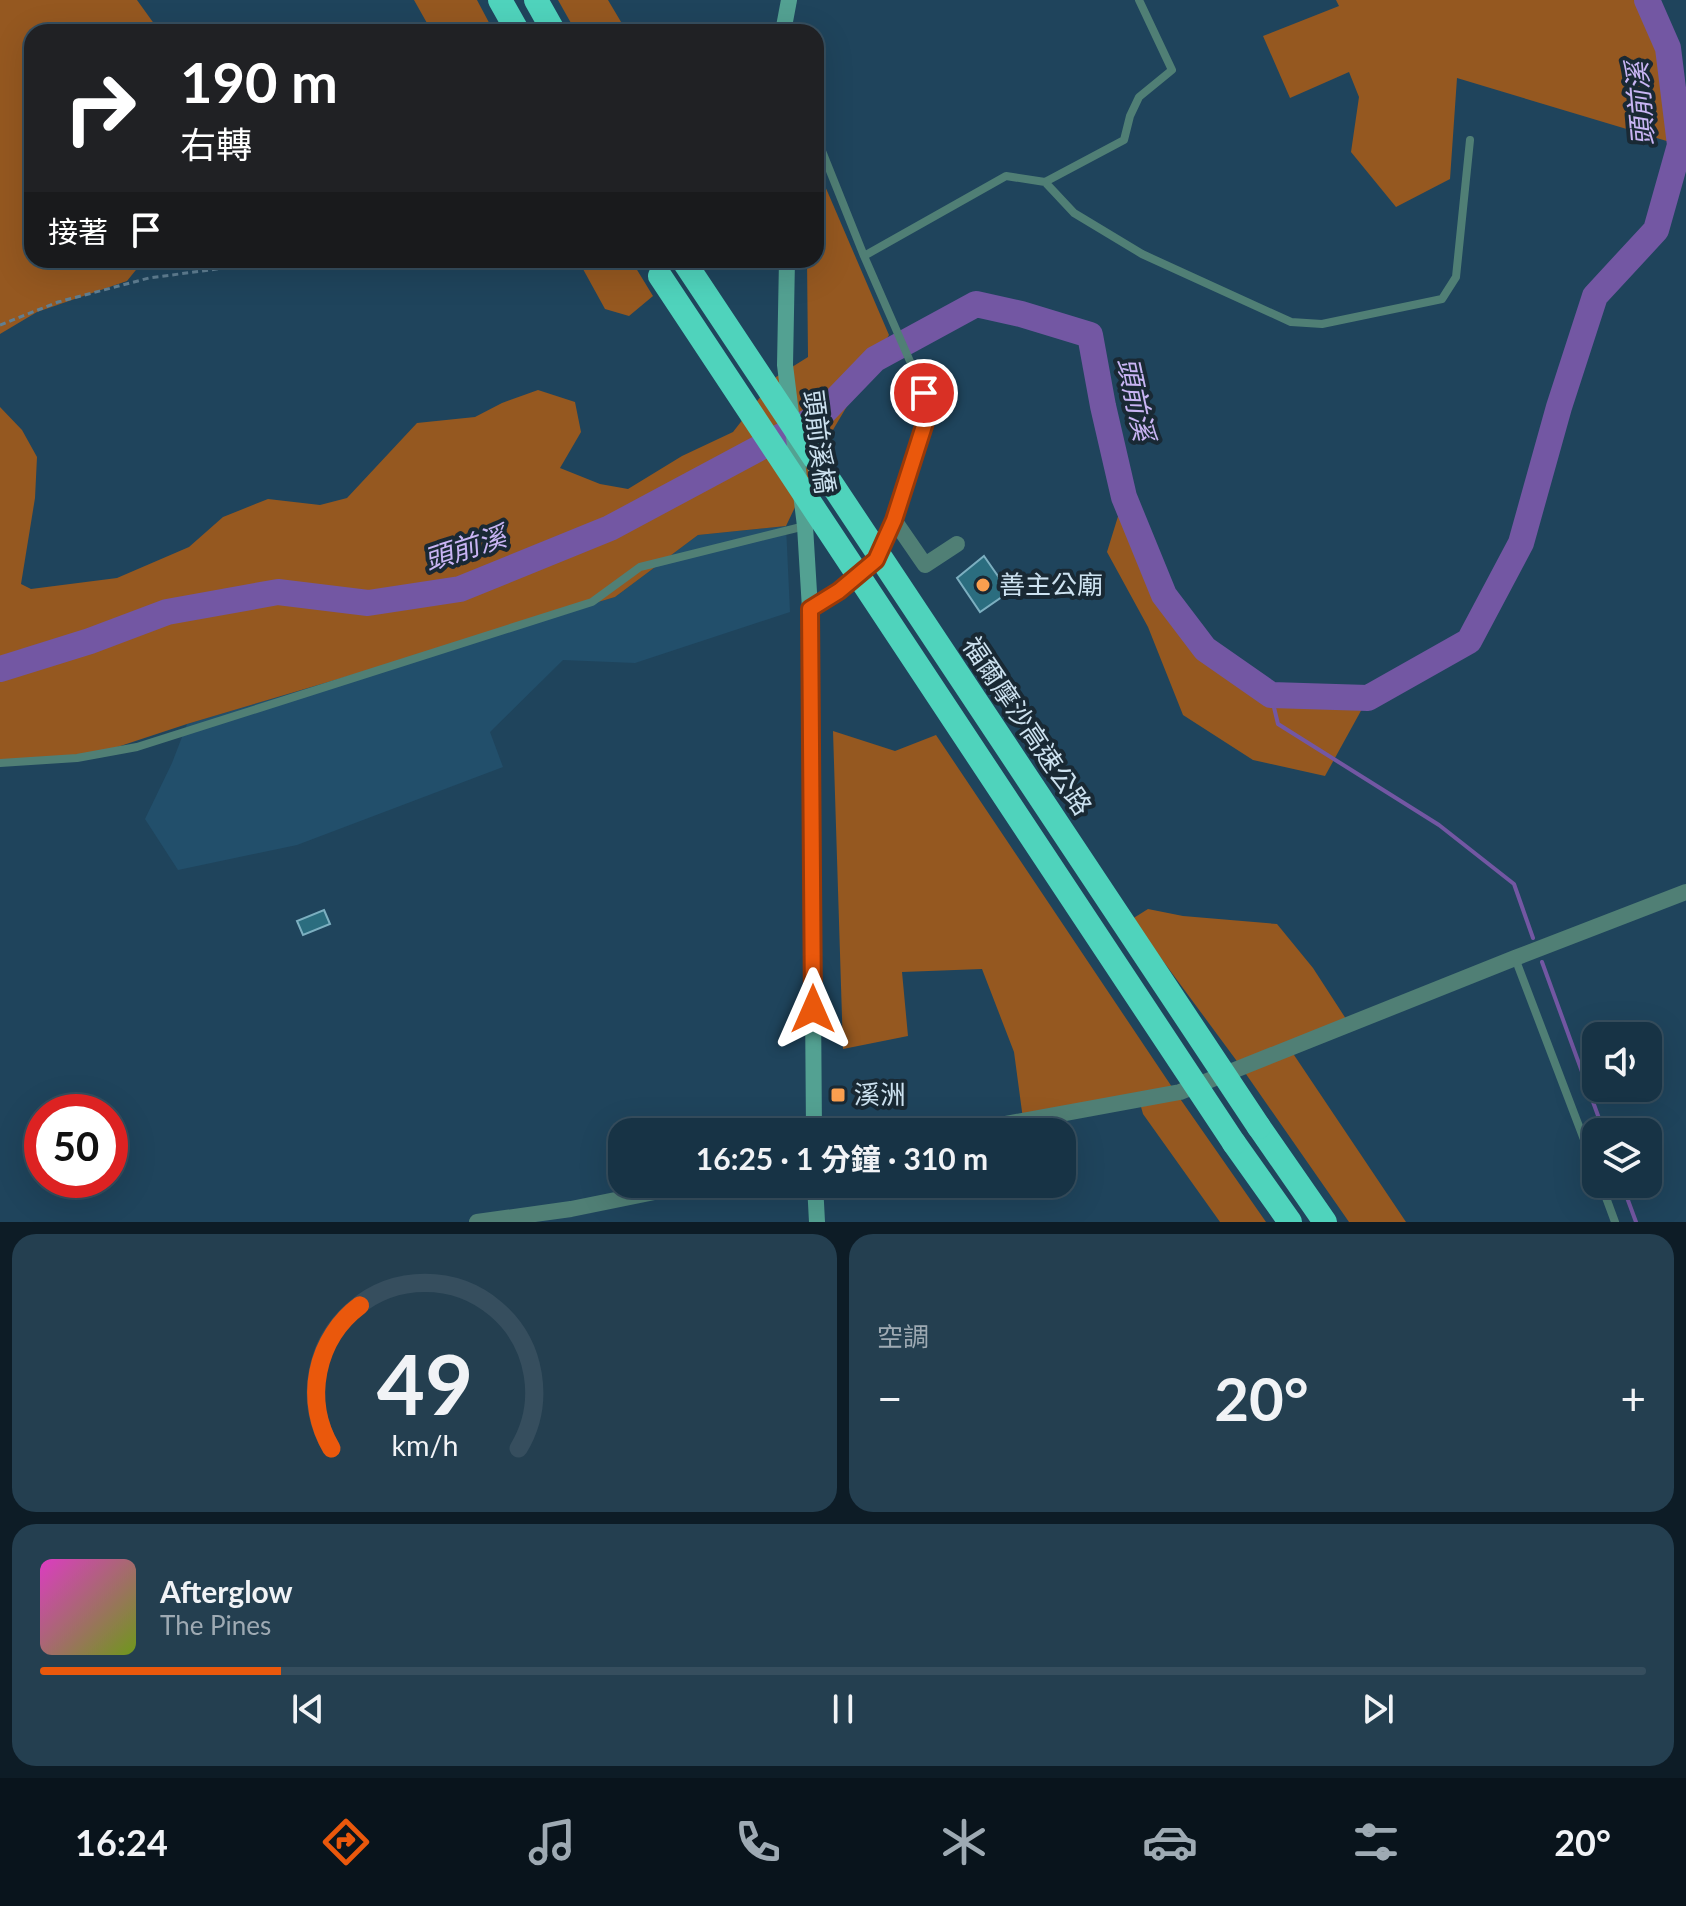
<!DOCTYPE html>
<html lang="zh-TW">
<meta charset="utf-8">
<style>
:root{--surface:#173345;--page:#243f50;--text:#f1f3f6;--muted:#9eaab3;--line:#364e5e;--accent:#ea580c}
body{margin:0;font-family:Lato,"Noto Sans TC",sans-serif;background:var(--page);color:var(--text);height:100vh;display:flex;flex-direction:column;font-size:30px;white-space:nowrap}
*{box-sizing:border-box;margin:0}
p{font-size:26px;color:var(--muted)}
.icon{flex:none;width:44px;height:44px;fill:none;stroke:currentColor;stroke-width:2;stroke-linecap:round;stroke-linejoin:round}
.map{position:relative;height:1222px;overflow:hidden}
.drawer{display:flex;flex-direction:column;gap:12px;padding:12px;background:#0d1c26;flex:1}
.drawer>*{flex:none}
.hud{position:absolute;left:24px;top:24px;width:800px;height:244px;border-radius:24px;box-shadow:0 8px 32px #0002,0 0 0 2px var(--line);background:#202124;color:#fff;overflow:hidden}
.fabs{position:absolute;left:1582px;top:1022px;display:grid;gap:16px}
.fabs a{display:grid;place-items:center;width:80px;height:80px;border-radius:16px;background:var(--surface);box-shadow:0 8px 32px #0002,0 0 0 2px var(--line);font-size:40px}
.speed{position:absolute;left:24px;top:1094px;display:flex;gap:16px;font-size:40px;font-weight:700;text-align:center}
.speed>*{display:grid;place-content:center;width:104px;height:104px;border-radius:50%;background:var(--surface);box-shadow:0 8px 32px #0002,0 0 0 2px var(--line);line-height:1}
.speed .limit{border:12px solid #d22;background:#fff;color:#111}
.pin{position:absolute;display:grid;place-items:center;width:68px;height:68px;color:#fff;margin:-34px;border:4px solid #fff;border-radius:50%;box-shadow:0 2px 8px #0007}
.me{position:absolute;width:88px;margin:-44px;rotate:0deg;stroke-linejoin:round;filter:drop-shadow(0 0 6px #0008)}
.turn{display:flex;align-items:center;gap:28px;height:168px;padding:0 24px;font-size:36px}
.turn .icon{width:104px;height:104px;stroke-width:2.5}
.turn b{display:block;font-size:56px;line-height:68px}
.then{display:flex;align-items:center;height:76px;padding:0 24px;background:#0003;gap:16px;font-size:30px}
.big{font-size:60px;font-weight:700;line-height:1.1}
.drawer .tile{flex:1;display:flex;flex-direction:column;justify-content:center;gap:12px;min-width:0;padding:0 28px;border-radius:24px;background:var(--page)}
.drawer .dial{align-items:center;gap:0}
.dial svg{height:208px;overflow:visible;fill:none;stroke:var(--line);stroke-width:7;stroke-linecap:round;text-anchor:middle}
.dial text{fill:var(--text);stroke:none}
.song{display:flex;align-items:center;gap:24px}
.cover{width:96px;height:96px;border-radius:12px;background:linear-gradient(135deg,hsl(310 70% 55%),hsl(80 70% 35%))}
.played{height:8px;border-radius:4px;background:linear-gradient(90deg,var(--accent) 15%,var(--line) 15%)}
.keys{display:flex;justify-content:space-around;direction:ltr}
.heat{display:flex;justify-content:space-between;align-items:center;font-size:44px;direction:ltr}
.drawer .tiles{flex:1;display:grid;gap:12px;grid-template-columns:1fr 1fr}
.tile:last-child{grid-column:span 2}
.trip{position:absolute;left:608px;top:1118px;width:468px;height:80px;border-radius:24px;background:var(--surface);box-shadow:0 8px 32px #0002,0 0 0 2px var(--line);font-weight:700;line-height:80px;text-align:center}
.tabs{display:flex;height:128px;justify-content:space-around;align-items:center;background:#09141c;color:var(--muted)}
.tabs .icon{width:56px;height:56px}
.tabs .selected{color:var(--accent)}
.tabs b{font-size:36px;color:var(--text)}
.map>svg:first-child{display:block}
.built{fill:#224f6b}
.green{fill:#955820}
.lines{fill:none;stroke-linecap:round;stroke-linejoin:round}
.stream{stroke:#7357a3;stroke-width:4}
.river{stroke:#7357a3;stroke-width:26}
.building{fill:#2b6d7f;stroke:#7cafc0;stroke-width:2}
.path{stroke:#607f93;stroke-width:3;stroke-dasharray:6 4;stroke-linecap:butt}
.service{stroke:#507f75;stroke-width:8}
.minor{stroke:#507f75;stroke-width:16}
.tertiary{stroke:#507f75;stroke-width:16}
.secondary{stroke:#53a192;stroke-width:16}
.motorway{stroke:#4fd3bc;stroke-width:24}
.motorway-bridge{stroke:#4fd3bc;stroke-width:24}
.route-casing{stroke:#983908;stroke-width:20}
.route{stroke:#ea580c;stroke-width:14}
.poi-dot{fill:#fa9f4f;stroke:#192934;stroke-width:3}
.labels{text-anchor:middle;stroke-width:8;stroke-linejoin:round;paint-order:stroke}
.street-label{font-size:26px;fill:#cde2f0;stroke:#192934}
.poi-label{font-size:26px;fill:#cde2f0;stroke:#192934;text-anchor:start}
.water-label{font-size:28px;font-style:italic;fill:#c9b5f4;stroke:#192934}
</style>
<div class="map">
<svg width="1686" height="1222" viewBox="0 0 1686 1222">
<rect width="100%" height="100%" fill="#1f445c"/>
<!-- built -->
<path class="built" d="M786,526L790,612L635,663L563,660L490,732L503,767L297,845L178,870L145,819L172,763L187,724L615,597L698,535Z"/>
<!-- green -->
<path class="green" d="M0,0H137L160,32H32V260H144L127,281L37,312L0,334Z
M414,0H477L494,32H432Z
M558,0H608L627,32H576Z
M1336,0H1647L1668,48L1680,145L1457,78L1450,179L1396,207L1351,152L1359,97L1349,72L1290,98L1263,36L1339,6Z
M816,165L889,335L827,440L786,526L698,535L615,597L187,724L87,757L0,763V407L22,430L37,457L35,498L21,584L31,589L117,578L189,547L223,517L268,499L320,505L347,498L417,423L475,417L502,403L538,390L575,402L581,432L560,468L600,484L628,489L682,456L733,432L776,377L808,357L807,260H816Z
M578,260H631L653,296L629,316L605,309Z
M1124,497L1164,595L1205,649L1271,695L1368,698L1325,776L1253,760L1183,715L1148,627L1107,552Z
M833,731L895,751L936,735L1174,1090L1266,1222H1220L1143,1114L1138,1096L1023,1119L1014,1052L982,969L902,972L908,1036L843,1049Z
M1148,909L1183,916L1277,924L1313,968L1348,1022L1288,1046L1406,1222H1349L1239,1064L1132,919Z"/>
<g class="lines">
<!-- stream -->
<path class="stream" d="M1271,695L1278,724L1439,825L1514,884L1533,938
M1542,962L1604,1132
M1622,1184L1636,1222"/>
<!-- river -->
<path class="river" d="M0,669L90,641L167,612L278,592L368,603L460,589L610,528L821,415L875,359L976,304L1021,314L1090,335L1103,406L1124,497L1164,595L1205,649L1271,695L1368,698L1469,641L1521,543L1559,407L1595,296L1656,230L1680,145L1668,48L1647,0"/>
</g>
<!-- building -->
<path class="building" d="M984,556L1009,592L980,612L957,578Z
M324,910L330,924L303,935L297,921Z"/>
<g class="lines">
<!-- path -->
<path class="path" d="M0,325L58,302L149,278L247,265L261,260"/>
<!-- service -->
<path class="service" d="M1045,182L1124,140L1130,116L1139,97L1172,70L1139,0
M864,256L1006,176L1045,182L1074,213L1142,254L1291,322L1322,324L1442,299L1456,277L1470,140
M811,609L839,591L876,560L894,520L930,407L864,256L818,141L816,140
M0,763L77,758L137,747L592,602L640,567L805,526
M1515,958L1596,1171
M1601,1184L1615,1222"/>
<!-- minor -->
<path class="minor" d="M894,520L925,565L957,544"/>
<!-- tertiary -->
<path class="tertiary" d="M962,1132L1180,1092L1515,958L1686,892
M477,1222L571,1209L694,1184"/>
<!-- secondary -->
<path class="secondary" d="M783,32L789,0
M787,260L785,365L805,526L810,609L814,1132
M815,1184L817,1222"/>
<!-- motorway -->
<path class="motorway" d="M500,0L518,32
M536,0L554,32
M1259,1127L1325,1222
M1234,1143L1290,1222"/>
<!-- motorway-bridge -->
<path class="motorway-bridge" d="M683,260L1259,1127
M660,276L1234,1143"/>
</g>
<g class="lines">
<!-- route casing -->
<g class="route-casing">
<path id="route" d="M813,1009L810,609L839,591L876,560L894,520L930,407L924,393"/>
</g>
<!-- route -->
<use href="#route" class="route"/>
</g>
<!-- markers -->
<g class="poi-dot">
<circle cx="983" cy="585" r="8"/>
<rect x="830" y="1087" width="16" height="16" rx="4"/>
</g>
<g class="labels">
<!-- street labels -->
<g class="street-label">
<text transform="translate(819 442) rotate(83)" y="9">頭前溪橋</text>
<text transform="translate(1027 726) rotate(56)" y="9">福爾摩沙高速公路</text>
</g>
<!-- poi labels -->
<g class="poi-label">
<text x="999" y="594">善主公廟</text>
<text x="854" y="1104">溪洲</text>
</g>
<!-- water labels -->
<g class="water-label">
<text transform="translate(1640 104) rotate(-95)" y="10">頭前溪</text>
<text transform="translate(1136 399) rotate(78)" y="10">頭前溪</text>
<text transform="translate(465 548) rotate(-18)" y="10">頭前溪</text>
</g>
</g>
</svg>
<div class="fabs">
<a><svg class="icon" aria-label="sound" viewBox="0 0 24 24"><path d="M4 9h4l5-4v14l-5-4H4zM17 9q2 3 0 6"/></svg></a>
<a><svg class="icon" aria-label="layers" viewBox="0 0 24 24"><path d="M12 4l9 5-9 5-9-5zM3 14l9 5 9-5"/></svg></a>
</div>
<div class="speed"><div class="limit">50</div></div>
<div class="pin" style="left:924px;top:393px;background:#d93025"><svg class="icon" aria-label="arrive" viewBox="0 0 24 24"><path d="M6 21V4h12l-3 4 3 4H6"/></svg></div>
<svg class="me" style="left:813px;top:1009px" viewBox="-20 -20 40 40"><path d="M0-17L14 15 0 8-14 15z" fill="#ea580c" stroke="#fff" stroke-width="4"/></svg>
<div class="trip">16:25 · 1 分鐘 · 310 m</div>
<div class="hud">
<div class="turn"><svg class="icon" aria-label="right" viewBox="0 0 24 24"><path d="M7 20v-9h11M14 6l5 5-5 5"/></svg><div><b>190 m</b>右轉</div></div>
<div class="then">接著<svg class="icon" aria-label="arrive" viewBox="0 0 24 24"><path d="M6 21V4h12l-3 4 3 4H6"/></svg></div>
</div>
</div>
<section class="drawer">
<div class="tiles">
<div class="tile dial"><svg viewBox="0 0 100 80">
<path d="M14 69A42 42 0 1 1 86 69"/>
<path d="M14 69A42 42 0 0 1 25 14" stroke="#ea580c"/>
<text x="50" y="56" font-size="32" font-weight="700">49</text>
<text x="50" y="72" font-size="11">km/h</text>
</svg></div>
<div class="tile"><p>空調</p>
<div class="heat"><a>−</a><b class="big">20°</b><a>+</a></div>
</div>
<div class="tile">
<div class="song"><i class="cover"></i><div><b>Afterglow</b><p>The Pines</p></div></div>
<div class="played"></div>
<div class="keys"><svg class="icon" aria-label="previous" viewBox="0 0 24 24"><path d="M18 5L8 12l10 7zM5 5v14"/></svg><svg class="icon" aria-label="pause" viewBox="0 0 24 24"><path d="M8 5v14M16 5v14"/></svg><svg class="icon" aria-label="next" viewBox="0 0 24 24"><path d="M6 5l10 7-10 7zM19 5v14"/></svg></div>
</div>
</div>
</section>
<nav class="tabs">
<b>16:24</b>
<svg class="icon selected" aria-label="directions" viewBox="0 0 24 24"><path d="M12 3l9 9-9 9-9-9zM9 14v-3h6M13 9l2 2-2 2"/></svg>
<svg class="icon" aria-label="music" viewBox="0 0 24 24"><path d="M9 18V5l10-2v13"/><circle cx="6" cy="18" r="3"/><circle cx="16" cy="16" r="3"/></svg>
<svg class="icon" aria-label="phone" viewBox="0 0 24 24"><path d="M5 4h4l2 5-3 2q2 4 5 5l2-3 5 2v4C11 20 4 13 5 4z"/></svg>
<svg class="icon" aria-label="climate" viewBox="0 0 24 24"><path d="M12 3v18M4 7l16 10M4 17L20 7"/></svg>
<svg class="icon" aria-label="car" viewBox="0 0 24 24"><path d="M5 17H2v-5l4-1 3-4h7l3 4 3 1v5h-3M9 17h6M6 11h13"/><circle cx="7" cy="17" r="2"/><circle cx="17" cy="17" r="2"/></svg>
<svg class="icon" aria-label="filters" viewBox="0 0 24 24"><path d="M4 7h16M4 17h16"/><circle cx="9" cy="7" r="2"/><circle cx="15" cy="17" r="2"/></svg>
<b>20°</b>
</nav>
